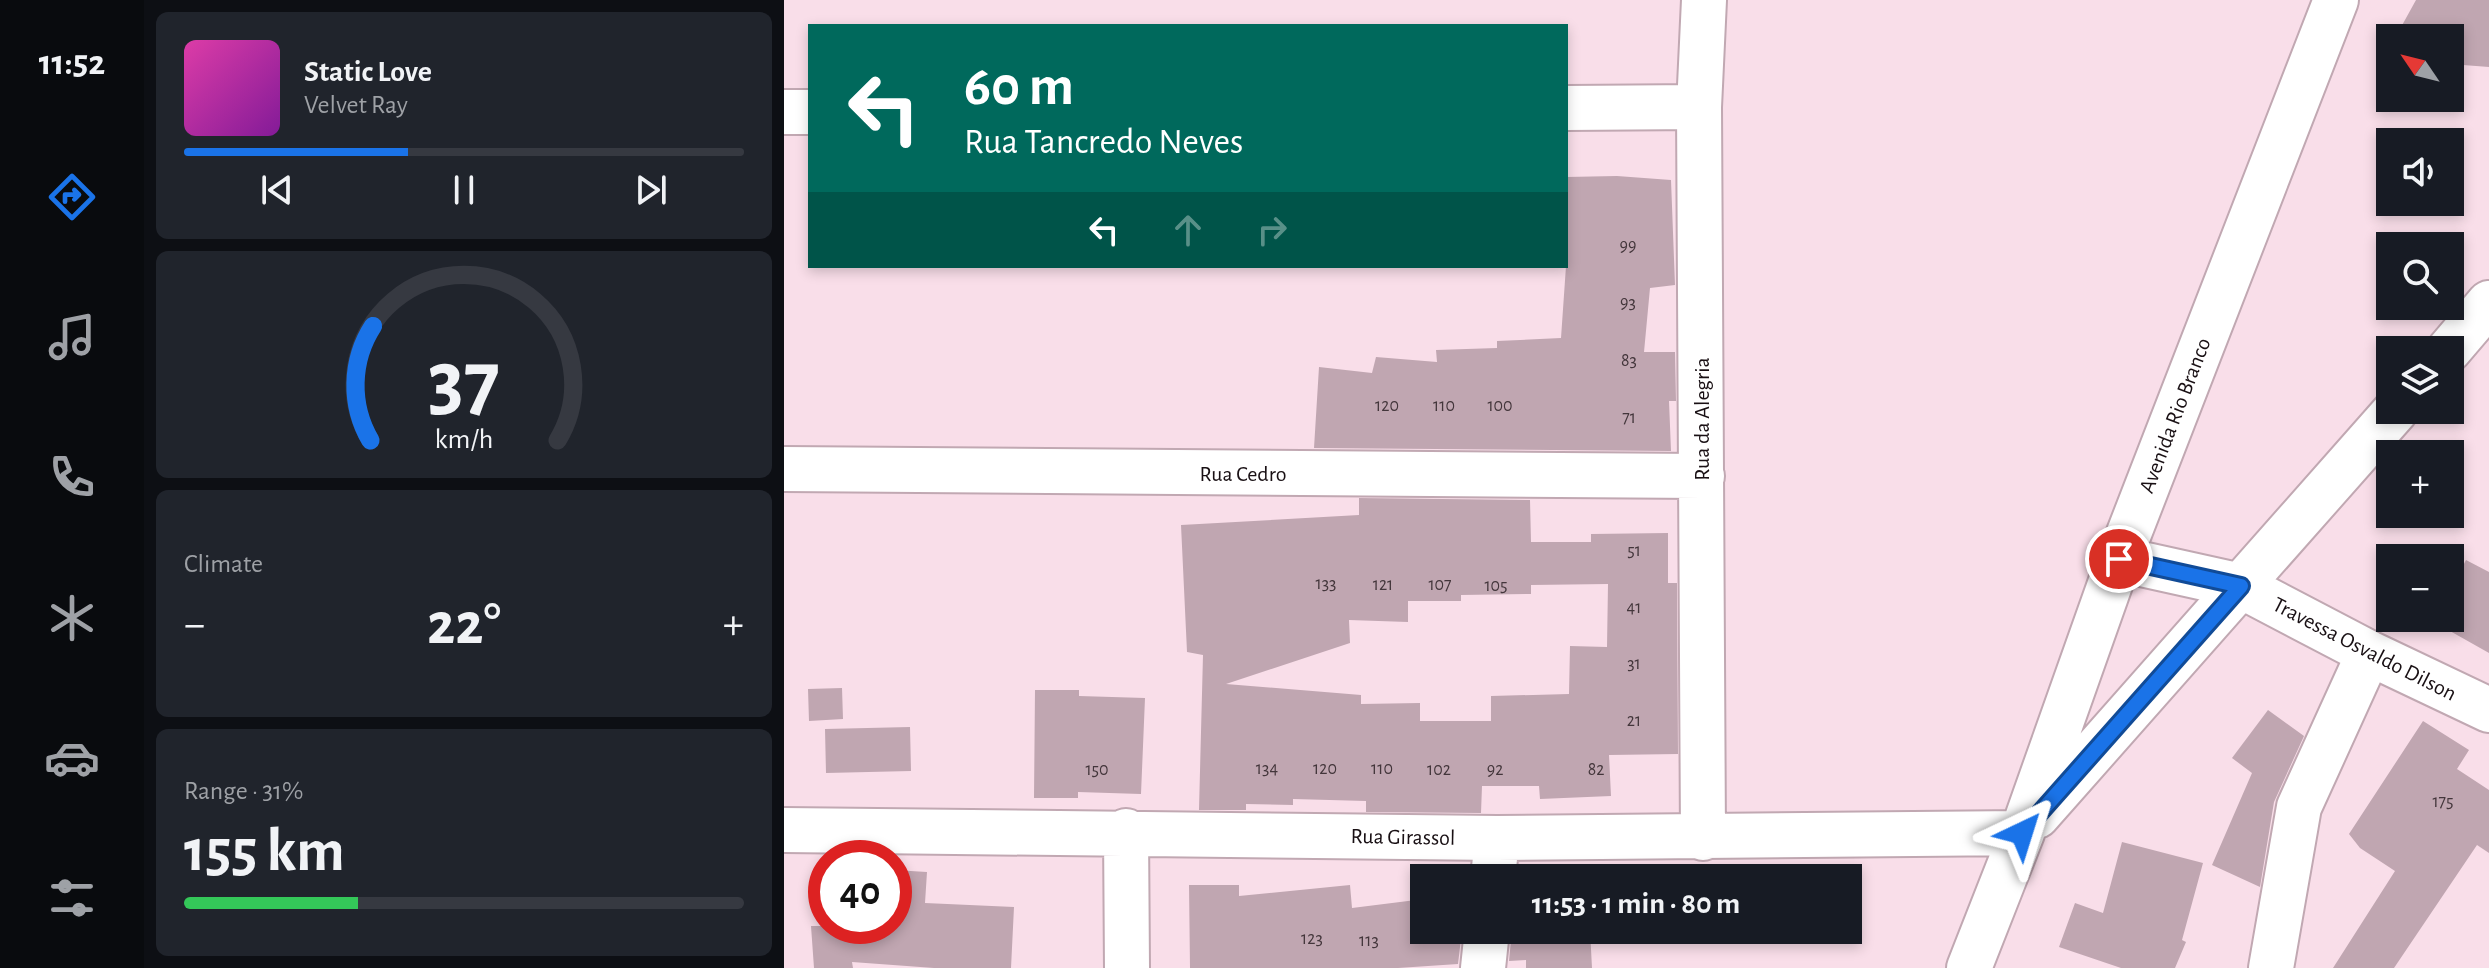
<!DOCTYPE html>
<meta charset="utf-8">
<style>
:root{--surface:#171b24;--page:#20242c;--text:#f1f3f6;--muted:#9ea1a6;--line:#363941;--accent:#1a73e8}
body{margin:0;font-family:"Alegreya Sans",sans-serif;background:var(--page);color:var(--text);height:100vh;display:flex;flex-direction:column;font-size:30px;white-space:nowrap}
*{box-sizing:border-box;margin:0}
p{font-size:26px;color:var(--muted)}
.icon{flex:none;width:44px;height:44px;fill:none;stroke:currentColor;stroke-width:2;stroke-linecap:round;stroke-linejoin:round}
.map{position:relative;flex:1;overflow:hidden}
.panel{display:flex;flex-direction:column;gap:12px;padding:12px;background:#0d0f14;width:640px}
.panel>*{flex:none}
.banner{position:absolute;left:24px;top:24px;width:760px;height:244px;border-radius:0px;box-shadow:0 4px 12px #0003;background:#00695c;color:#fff;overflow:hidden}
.needle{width:52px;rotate:305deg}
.controls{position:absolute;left:1592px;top:24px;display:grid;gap:16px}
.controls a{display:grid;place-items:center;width:88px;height:88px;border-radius:0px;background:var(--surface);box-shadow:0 4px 12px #0003;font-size:40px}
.speed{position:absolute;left:24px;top:840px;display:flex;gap:16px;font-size:40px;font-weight:700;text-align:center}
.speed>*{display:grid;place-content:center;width:104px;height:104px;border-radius:50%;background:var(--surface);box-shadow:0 4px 12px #0003;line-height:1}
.speed .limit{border:12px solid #d22;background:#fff;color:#111}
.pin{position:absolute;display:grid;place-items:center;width:68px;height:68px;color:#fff;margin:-34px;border:4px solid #fff;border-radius:50%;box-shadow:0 2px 8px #0007}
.me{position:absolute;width:88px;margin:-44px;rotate:41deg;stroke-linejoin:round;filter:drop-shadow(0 0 6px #0008)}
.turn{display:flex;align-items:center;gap:28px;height:168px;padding:0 24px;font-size:36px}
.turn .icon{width:104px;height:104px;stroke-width:2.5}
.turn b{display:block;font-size:56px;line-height:68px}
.lanes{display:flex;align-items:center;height:76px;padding:0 24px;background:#0003;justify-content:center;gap:40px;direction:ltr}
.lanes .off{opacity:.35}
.big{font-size:60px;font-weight:700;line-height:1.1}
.panel .tile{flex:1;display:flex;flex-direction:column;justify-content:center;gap:12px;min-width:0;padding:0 28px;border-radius:12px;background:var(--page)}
.panel .dial{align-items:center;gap:0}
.dial svg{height:208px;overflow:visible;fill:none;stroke:var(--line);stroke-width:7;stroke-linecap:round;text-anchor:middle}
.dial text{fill:var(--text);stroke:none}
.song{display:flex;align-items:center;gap:24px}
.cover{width:96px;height:96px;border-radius:12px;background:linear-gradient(135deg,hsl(320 70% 55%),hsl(290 70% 35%))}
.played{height:8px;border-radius:4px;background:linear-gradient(90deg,var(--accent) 40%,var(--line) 40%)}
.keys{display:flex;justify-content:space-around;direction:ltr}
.heat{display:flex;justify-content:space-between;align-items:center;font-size:44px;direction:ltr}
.charge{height:12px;border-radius:6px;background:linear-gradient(90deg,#34c759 31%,var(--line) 0)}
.trip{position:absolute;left:626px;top:864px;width:452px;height:80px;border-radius:0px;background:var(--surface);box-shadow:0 4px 12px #0003;font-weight:700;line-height:80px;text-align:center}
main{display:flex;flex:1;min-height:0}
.dock{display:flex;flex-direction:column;width:144px;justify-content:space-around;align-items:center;background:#090b0e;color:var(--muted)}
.dock .icon{width:56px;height:56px}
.dock .on{color:var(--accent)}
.dock b{font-size:36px;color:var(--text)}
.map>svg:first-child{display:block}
.building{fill:#c0a6b1;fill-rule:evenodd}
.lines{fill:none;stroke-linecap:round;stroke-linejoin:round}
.minor-casing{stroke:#c1a8b2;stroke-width:48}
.minor{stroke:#fff;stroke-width:44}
.route-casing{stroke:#114b97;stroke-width:20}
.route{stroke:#1a73e8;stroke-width:14}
.labels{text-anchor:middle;stroke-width:6;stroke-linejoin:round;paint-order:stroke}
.number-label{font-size:18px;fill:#43363b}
.street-label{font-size:22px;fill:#191014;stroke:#fff}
</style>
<main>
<nav class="dock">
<b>11:52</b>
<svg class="icon on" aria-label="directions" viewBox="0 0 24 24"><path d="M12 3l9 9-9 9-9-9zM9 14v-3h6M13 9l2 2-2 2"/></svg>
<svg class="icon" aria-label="music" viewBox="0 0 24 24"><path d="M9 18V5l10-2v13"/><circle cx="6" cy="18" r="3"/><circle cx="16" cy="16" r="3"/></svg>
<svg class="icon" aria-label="phone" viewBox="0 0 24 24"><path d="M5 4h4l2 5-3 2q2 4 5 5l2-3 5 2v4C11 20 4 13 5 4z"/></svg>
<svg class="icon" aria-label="climate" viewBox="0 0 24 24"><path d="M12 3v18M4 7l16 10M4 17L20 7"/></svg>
<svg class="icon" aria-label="car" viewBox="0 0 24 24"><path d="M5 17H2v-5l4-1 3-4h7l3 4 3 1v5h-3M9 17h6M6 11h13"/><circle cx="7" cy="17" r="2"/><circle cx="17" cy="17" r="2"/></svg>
<svg class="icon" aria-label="filters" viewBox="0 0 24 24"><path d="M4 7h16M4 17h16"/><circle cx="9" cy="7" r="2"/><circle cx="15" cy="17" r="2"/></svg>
</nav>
<section class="panel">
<div class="tile">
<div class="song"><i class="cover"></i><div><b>Static Love</b><p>Velvet Ray</p></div></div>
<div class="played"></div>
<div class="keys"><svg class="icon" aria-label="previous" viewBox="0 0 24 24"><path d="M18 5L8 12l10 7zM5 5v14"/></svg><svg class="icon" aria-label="pause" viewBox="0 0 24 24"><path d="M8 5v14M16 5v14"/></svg><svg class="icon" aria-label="next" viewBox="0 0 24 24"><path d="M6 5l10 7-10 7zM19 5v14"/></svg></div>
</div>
<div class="tile dial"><svg viewBox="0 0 100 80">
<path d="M14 69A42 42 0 1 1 86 69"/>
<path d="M14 69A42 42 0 0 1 15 25" stroke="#1a73e8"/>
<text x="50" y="56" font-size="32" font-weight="700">37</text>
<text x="50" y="72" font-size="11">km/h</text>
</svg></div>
<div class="tile"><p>Climate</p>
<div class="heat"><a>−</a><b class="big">22°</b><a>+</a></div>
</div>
<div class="tile"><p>Range · 31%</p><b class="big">155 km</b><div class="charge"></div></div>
</section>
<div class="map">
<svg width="1705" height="968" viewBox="0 0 1705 968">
<rect width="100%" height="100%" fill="#f9dee9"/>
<!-- building -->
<path class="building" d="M1632,0H1705V67L1666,64V38H1611Z
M833,176L887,180L891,285L866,288L860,352H891L892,401H885L887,451L530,448L535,367L588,373L592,357L653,362L652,350L713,348V341L777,338L782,266V177Z
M575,498L746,500L747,542H807V534L884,533V583H893L894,754L825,755L827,796L756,799L755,786H698L697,813L582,812V801L509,799V805L462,804V810H415L419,655L403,652L397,525L575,515ZM824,584L823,647L786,646L785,694L707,696V721H636V703L577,704V695L442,684L566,643L565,620L624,622V601H677V595L747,594V585Z
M1682,560L1705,572V653L1666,631V591Z
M58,688L59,719L25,721L24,689Z
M251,690H295V696L361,698L357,794L294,792V798H250Z
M1484,710L1520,736L1490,802L1476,887L1428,865L1468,773L1448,758Z
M1639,721L1685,750L1673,769L1705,790V853L1693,845L1610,968H1549L1611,871L1576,848L1565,834Z
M126,727L127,771L42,773L41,729Z
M1338,842L1419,863L1398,940L1402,942L1391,968H1337L1275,947L1291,903L1319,913Z
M110,870L143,872L141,903L230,907L227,968H150L68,962L69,968H30L27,926H110Z
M405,885H455V896L566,885L568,908L640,899V930H678L674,964L614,968H406Z
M728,930H806L808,968H742V960L725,961Z"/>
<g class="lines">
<!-- minor casing -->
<g class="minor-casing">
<path id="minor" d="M782,108L915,107
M0,112H26
M1665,350L1705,303
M0,469L918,476
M1335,559L1457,586L1585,653L1705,710
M1253,816L1612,410
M0,830L713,838L1238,833
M342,831L343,968
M919,838L915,107L920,0
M709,878L713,838
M699,968L703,930
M1185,968L1238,833L1335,559L1552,0
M1487,968L1515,807L1585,653"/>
</g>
<!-- minor -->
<use href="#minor" class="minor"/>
</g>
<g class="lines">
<!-- route casing -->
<g class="route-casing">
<path id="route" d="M1238,833L1457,586L1335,559"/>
</g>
<!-- route -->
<use href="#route" class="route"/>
</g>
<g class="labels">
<!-- number labels -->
<g class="number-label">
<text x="844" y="251">99</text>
<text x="844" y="308">93</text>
<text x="845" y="366">83</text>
<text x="603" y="411">120</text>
<text x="660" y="411">110</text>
<text x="716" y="411">100</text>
<text x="845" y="423">71</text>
<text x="850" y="556">51</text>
<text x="542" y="589">133</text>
<text x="599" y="590">121</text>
<text x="656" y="590">107</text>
<text x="712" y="591">105</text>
<text x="850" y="613">41</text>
<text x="850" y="669">31</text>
<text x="850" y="726">21</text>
<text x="483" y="774">134</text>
<text x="541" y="774">120</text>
<text x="598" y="774">110</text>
<text x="313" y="775">150</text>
<text x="655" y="775">102</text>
<text x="711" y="775">92</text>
<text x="812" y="775">82</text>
<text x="1659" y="807">175</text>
<text x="528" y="944">123</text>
<text x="585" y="946">113</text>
</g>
<!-- street labels -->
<g class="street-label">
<text transform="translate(1390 415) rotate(-69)" y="8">Avenida Rio Branco</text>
<text transform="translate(917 419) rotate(-90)" y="8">Rua da Alegria</text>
<text x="459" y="481">Rua Cedro</text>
<text transform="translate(1581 648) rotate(27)" y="8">Travessa Osvaldo Dilson</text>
<text transform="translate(619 836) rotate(1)" y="8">Rua Girassol</text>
</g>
</g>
</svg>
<div class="controls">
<a><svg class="needle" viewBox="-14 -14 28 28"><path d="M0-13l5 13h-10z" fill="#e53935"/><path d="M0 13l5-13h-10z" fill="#9ea1a6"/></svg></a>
<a><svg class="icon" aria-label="sound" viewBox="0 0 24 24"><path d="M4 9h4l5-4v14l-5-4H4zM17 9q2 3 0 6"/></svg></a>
<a><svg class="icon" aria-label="search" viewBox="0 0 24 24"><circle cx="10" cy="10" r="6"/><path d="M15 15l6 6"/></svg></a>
<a><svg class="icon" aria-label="layers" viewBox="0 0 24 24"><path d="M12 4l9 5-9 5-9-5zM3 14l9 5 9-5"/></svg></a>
<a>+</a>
<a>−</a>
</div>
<div class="speed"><div class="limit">40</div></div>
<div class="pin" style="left:1335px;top:559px;background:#d93025"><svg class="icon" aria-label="arrive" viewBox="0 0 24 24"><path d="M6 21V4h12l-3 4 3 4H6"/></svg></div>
<svg class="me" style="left:1238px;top:833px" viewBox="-20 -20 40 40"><path d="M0-17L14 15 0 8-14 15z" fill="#1a73e8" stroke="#fff" stroke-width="4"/></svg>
<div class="trip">11:53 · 1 min · 80 m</div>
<div class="banner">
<div class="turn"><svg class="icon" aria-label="left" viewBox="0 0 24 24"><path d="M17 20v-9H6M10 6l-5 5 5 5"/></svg><div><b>60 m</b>Rua Tancredo Neves</div></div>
<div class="lanes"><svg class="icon" aria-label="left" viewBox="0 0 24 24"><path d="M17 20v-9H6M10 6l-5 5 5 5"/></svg><svg class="icon off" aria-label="ahead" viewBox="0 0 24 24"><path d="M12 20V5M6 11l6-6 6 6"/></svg><svg class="icon off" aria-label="right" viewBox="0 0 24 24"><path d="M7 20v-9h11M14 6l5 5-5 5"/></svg></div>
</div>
</div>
</main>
